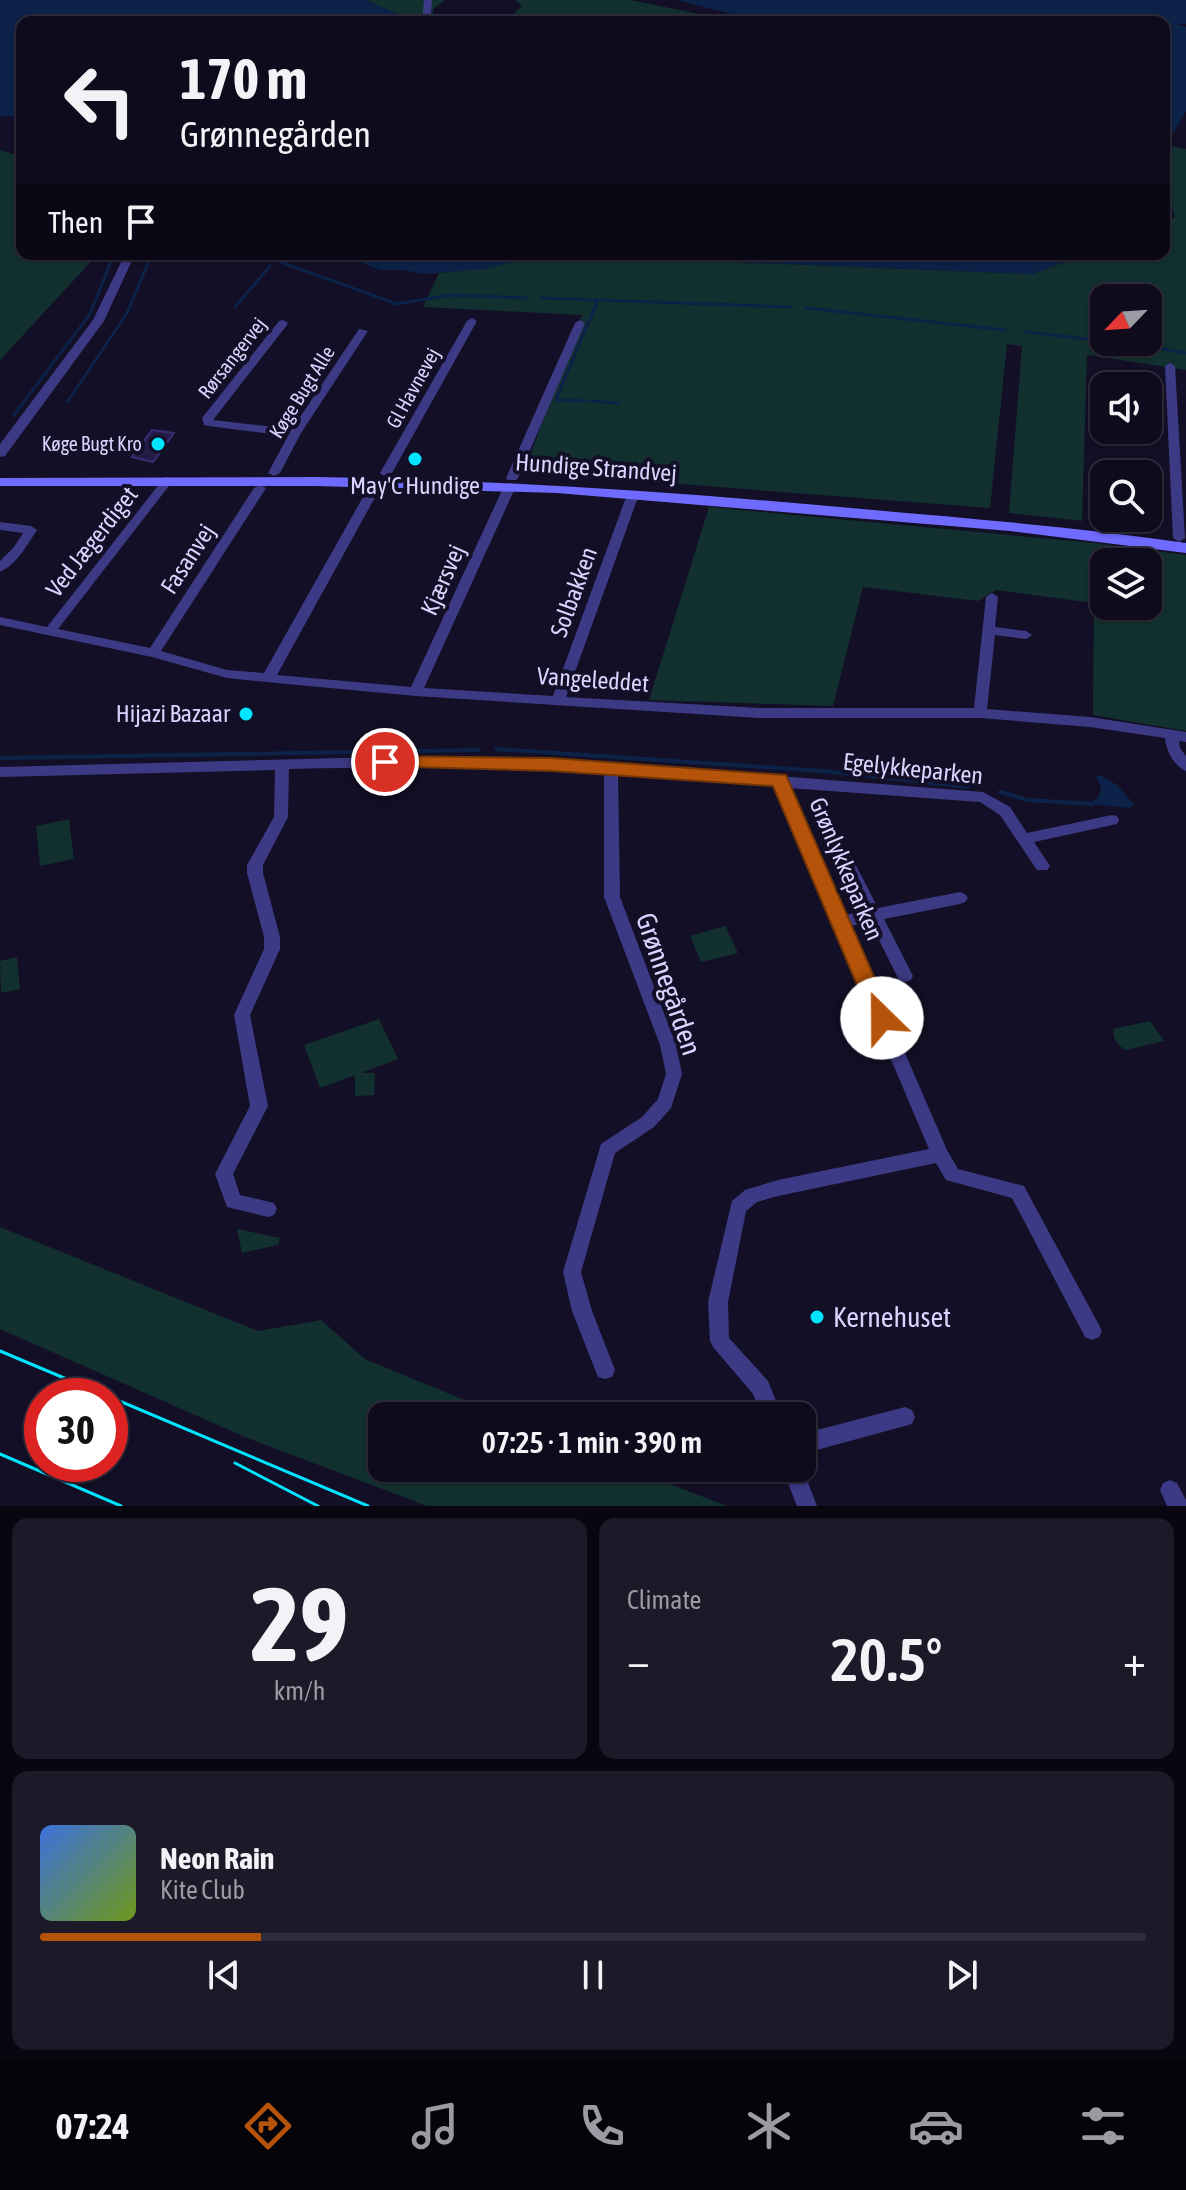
<!DOCTYPE html>
<meta charset="utf-8">
<style>
:root{--surface:#0e0b1c;--page:#1c1929;--text:#f1f3f6;--muted:#9b9ba3;--line:#2e2b3b;--accent:#b45309}
body{margin:0;font-family:"Asap Condensed",sans-serif;background:var(--page);color:var(--text);height:100vh;display:flex;flex-direction:column;font-size:30px;white-space:nowrap}
*{box-sizing:border-box;margin:0}
p{font-size:26px;color:var(--muted)}
.icon{flex:none;width:44px;height:44px;fill:none;stroke:currentColor;stroke-width:2;stroke-linecap:round;stroke-linejoin:round}
.map{position:relative;height:1506px;overflow:hidden}
.side{display:flex;flex-direction:column;gap:12px;padding:12px;background:#08060f;flex:1}
.side>*{flex:none}
.hud{position:absolute;left:16px;top:16px;width:1154px;height:244px;border-radius:16px;box-shadow:0 2px 6px #0004,0 0 0 2px var(--line);background:#0e0b1c;color:var(--text);overflow:hidden}
.needle{width:52px;rotate:245deg}
.buttons{position:absolute;left:1090px;top:284px;display:grid;gap:16px}
.buttons a{display:grid;place-items:center;width:72px;height:72px;border-radius:16px;background:var(--surface);box-shadow:0 2px 6px #0004,0 0 0 2px var(--line);font-size:40px}
.speed{position:absolute;left:24px;top:1378px;display:flex;gap:16px;font-size:40px;font-weight:700;text-align:center}
.speed>*{display:grid;place-content:center;width:104px;height:104px;border-radius:50%;background:var(--surface);box-shadow:0 2px 6px #0004,0 0 0 2px var(--line);line-height:1}
.speed .limit{border:12px solid #d22;background:#fff;color:#111}
.pin{position:absolute;display:grid;place-items:center;width:68px;height:68px;color:#fff;margin:-34px;border:4px solid #fff;border-radius:50%;box-shadow:0 2px 8px #0007}
.me{position:absolute;width:88px;margin:-44px;rotate:337deg;stroke-linejoin:round;filter:drop-shadow(0 0 6px #0008)}
.turn{display:flex;align-items:center;gap:28px;height:168px;padding:0 32px;font-size:36px}
.turn .icon{width:104px;height:104px;stroke-width:2.5}
.turn b{display:block;font-size:56px;line-height:68px}
.then{display:flex;align-items:center;height:76px;padding:0 32px;background:#0003;gap:16px;font-size:30px}
.big{font-size:60px;font-weight:600;line-height:1.1}
.side .widget{flex:1;display:flex;flex-direction:column;justify-content:center;gap:12px;min-width:0;padding:0 28px;border-radius:16px;background:var(--page)}
.side .dial{align-items:center;gap:0}
.dial b{font-size:104px;line-height:1}
.song{display:flex;align-items:center;gap:24px}
.cover{width:96px;height:96px;border-radius:12px;background:linear-gradient(135deg,hsl(220 70% 55%),hsl(80 70% 35%))}
.played{height:8px;border-radius:4px;background:linear-gradient(90deg,var(--accent) 20%,var(--line) 20%)}
.keys{display:flex;justify-content:space-around;direction:ltr}
.heat{display:flex;justify-content:space-between;align-items:center;font-size:44px;direction:ltr}
.side .tiles{flex:1;display:grid;gap:12px;grid-template-columns:1fr 1fr}
.widget:last-child{grid-column:span 2}
.trip{position:absolute;left:368px;top:1402px;width:448px;height:80px;border-radius:16px;background:var(--surface);box-shadow:0 2px 6px #0004,0 0 0 2px var(--line);font-weight:600;line-height:80px;text-align:center}
.tabs{display:flex;height:128px;justify-content:space-around;align-items:center;background:#06040b;color:var(--muted)}
.tabs .icon{width:56px;height:56px}
.tabs .on{color:var(--accent)}
.tabs b{font-size:36px;color:var(--text)}
.map>svg:first-child{display:block}
.green{fill:#12302f;fill-rule:evenodd}
.water{fill:#0c2248}
.lines{fill:none;stroke-linecap:round;stroke-linejoin:round}
.stream-far1{stroke:#0c2248;stroke-width:3}
.stream{stroke:#0c2248;stroke-width:4}
.building{fill:#241b47;stroke:#3b2d73;stroke-width:2}
.minor{fill:#3d3a85;fill-rule:evenodd}
.tertiary{fill:#3d3a85;fill-rule:evenodd}
.secondary{fill:#6f6bff;fill-rule:evenodd}
.tram{stroke:#00e5ff;stroke-width:3}
.route{fill:#b45309;stroke:#753606;stroke-width:2}
.poi-dot{fill:#00e5ff;stroke:#130f26;stroke-width:3}
.labels{text-anchor:middle;stroke-width:8;stroke-linejoin:round;paint-order:stroke}
.far-street-label{font-size:20px;fill:#d9d4ff;stroke:#130f26}
.far-poi-label{font-size:20px;fill:#d9d4ff;stroke:#130f26;text-anchor:end}
.street-label{font-size:24px;fill:#d9d4ff;stroke:#130f26}
.poi-label{font-size:24px;fill:#d9d4ff;stroke:#130f26}
.near-street-label{font-size:28px;fill:#d9d4ff;stroke:#130f26}
.near-poi-label{font-size:28px;fill:#d9d4ff;stroke:#130f26;text-anchor:start}
</style>
<div class="map">
<svg width="1186" height="1506" viewBox="0 0 1186 1506">
<rect width="100%" height="100%" fill="#130f26"/>
<!-- green -->
<path class="green" d="M366,0H445L433,9L434,22H416L415,15L397,14Z
M515,0H630L699,14L688,22H611L576,14L554,16L539,22H505L522,6Z
M1166,145L1186,149V370L1087,355L1082,521L1009,513L1022,346L1007,344L990,508L524,472L582,315L423,307L439,273C481,269 521,257 563,255L1032,274L1087,254H1164V222L1175,217L1171,203L1164,200ZM1104,298H1148V342H1104Z
M0,150L22,157V254H98L0,360Z
M709,507L1095,543L1186,555V731L1093,715L1094,603L996,590L978,601L863,587L833,706L649,700ZM1104,562H1148V606H1104Z
M69,819L74,859L40,866L36,826Z
M725,926L738,953L701,962L690,936Z
M17,957L20,989L1,993L0,961Z
M379,1019L398,1059L361,1073H375L374,1095L355,1096V1075L320,1088L304,1045Z
M1150,1021L1164,1041L1126,1050C1118,1047 1112,1037 1113,1029Z
M0,1227L258,1331L321,1320L365,1359L503,1416H382V1468H628L727,1506H427L245,1437L0,1329Z
M237,1229L280,1238L278,1245L242,1253Z"/>
<!-- water -->
<path class="water" d="M0,0H366L397,14L398,22H22V117L0,116Z
M676,0H1186V24H1177L1186,27V111L1164,149V22H763Z
M340,254H1087L1032,274L563,255L532,257L485,269L424,274L404,270H380Z
M1101,775L1117,785L1134,804L1129,808L1089,804L1098,798L1101,788L1096,776Z"/>
<g class="lines">
<!-- stream-far1 -->
<path class="stream-far1" d="M258,254L397,304L450,295L527,298
M542,298L792,307
M235,307L270,266
M807,308L1005,330
M1026,332L1104,341
M1122,342L1186,353
M68,401L127,313L152,254
M587,401L556,400L597,302
M592,401L618,403
M14,415L90,314L114,254"/>
<!-- stream -->
<path class="stream" d="M496,749L823,771L968,787
M0,758L479,750
M1000,792L1028,800L1093,804"/>
</g>
<!-- building -->
<path class="building" d="M152,430L174,433L153,462L132,457Z"/>
<g class="lines">
<!-- minor -->
<path class="minor" d="M424,0H432L430,22H422Z
M472,318L477,321L392,473L386,476L382,475L380,473L467,321Z
M283,320L288,323L287,325L213,420L292,429L359,329L368,331L301,433L280,473L274,476L268,473L288,436L208,426L204,425L202,418L279,321Z
M580,320L585,323L518,478L516,480H508L506,478L575,323Z
M1170,363L1175,366L1185,538L1179,542L1173,538L1165,366Z
M168,477L172,478V482L58,629L150,648L254,488L260,485L266,488L161,651L227,670L264,673L372,481L378,478L384,481L277,675L411,687L504,486L510,483L516,486L424,688L553,696L625,500L631,496L637,500L566,697L759,708H974L986,597L992,593L998,597L995,627L1026,631L1032,635L1026,639L995,635L987,709L1090,717L1186,732V742L1179,741L1180,748L1186,756V771C1174,766 1166,751 1165,738L1090,727L980,718H759L416,696L287,684L227,678L152,657L0,625V617L47,627L164,478Z
M0,522L31,526L37,530C27,545 17,564 0,572V561L14,547L23,533L0,530Z
M382,757L611,763L983,792L1010,807L1027,833L1112,815L1117,816L1119,820L1117,824L1034,842L1050,866L1047,870H1037L1000,815L980,802L789,788L845,915L864,911L837,856L839,852H849L878,908L960,892L965,894L968,898L965,902L960,904L884,919L913,976L911,980L905,982L899,980L870,922L850,926L947,1150L958,1169L1024,1186L1099,1325L1102,1331L1099,1337L1092,1340L1085,1337L1012,1198L946,1180L936,1163L778,1196L757,1202L746,1211L728,1302L729,1338L768,1381L782,1416H762L753,1394L713,1347L710,1341L708,1302L732,1201L745,1190L778,1180L929,1149L775,786L618,775L620,897L676,1045L682,1074L671,1108L654,1127L615,1153L581,1272L592,1311L615,1370L612,1377L605,1379L598,1377L572,1311L563,1272L601,1144L642,1117L658,1099L666,1074L660,1045L604,897V774C499,766 394,767 289,769L288,817L263,865V873L280,937V949L250,1015L268,1106L233,1174L240,1195L274,1203L277,1209L274,1215L268,1217L227,1207L215,1174L250,1106L234,1015L264,949V937L247,873V865L274,817L275,770L0,777V767Z
M905,1407L912,1410L915,1417L912,1424L802,1454V1434Z
M782,1468L802,1467L817,1506H797Z
M1170,1480L1177,1483L1186,1500V1506H1167L1160,1490L1163,1483Z"/>
<!-- tertiary -->
<path class="tertiary" d="M125,254H135L104,321L5,456L0,457V444L93,320Z"/>
<!-- secondary -->
<path class="secondary" d="M317,477C503,480 688,493 873,510C977,519 1082,528 1186,543V553L1010,531L557,493L317,486H0V478Z"/>
<!-- tram -->
<path class="tram" d="M0,1351L107,1396
M110,1397L368,1506
M0,1454L121,1506
M235,1463L318,1506"/>
</g>
<!-- route -->
<path class="route" d="M385,756L552,758L786,775L892,1018L889,1024L882,1027L874,1024L871,1018L773,786L552,771L378,766L376,762L378,757Z"/>
<!-- markers -->
<g class="poi-dot">
<circle cx="158" cy="444" r="8"/>
<circle cx="415" cy="459" r="8"/>
<circle cx="246" cy="714" r="8"/>
<circle cx="817" cy="1317" r="8"/>
</g>
<g class="labels">
<!-- far-street labels -->
<g class="far-street-label">
<text transform="translate(232 358) rotate(-52)" y="7">Rørsangervej</text>
<text transform="translate(413 388) rotate(-61)" y="7">Gl Havnevej</text>
<text transform="translate(302 392) rotate(-58)" y="7">Køge Bugt Alle</text>
</g>
<!-- far-poi labels -->
<g class="far-poi-label">
<text x="142" y="451">Køge Bugt Kro</text>
</g>
<!-- street labels -->
<g class="street-label">
<text transform="translate(596 468) rotate(4)" y="8">Hundige Strandvej</text>
<text transform="translate(92 542) rotate(-52)" y="8">Ved Jægerdiget</text>
<text transform="translate(188 559) rotate(-57)" y="8">Fasanvej</text>
<text transform="translate(443 580) rotate(-66)" y="8">Kjærsvej</text>
<text transform="translate(574 592) rotate(-70)" y="8">Solbakken</text>
<text transform="translate(593 680) rotate(4)" y="8">Vangeleddet</text>
<text transform="translate(913 769) rotate(6)" y="8">Egelykkeparken</text>
<text transform="translate(846 869) rotate(67)" y="8">Grønlykkeparken</text>
</g>
<!-- poi labels -->
<g class="poi-label">
<text x="415" y="494">May'C Hundige</text>
<text x="230" y="722" text-anchor="end">Hijazi Bazaar</text>
</g>
<!-- near-street labels -->
<g class="near-street-label">
<text transform="translate(669 984) rotate(71)" y="10">Grønnegården</text>
</g>
<!-- near-poi labels -->
<g class="near-poi-label">
<text x="833" y="1327">Kernehuset</text>
</g>
</g>
</svg>
<div class="buttons">
<a><svg class="needle" viewBox="-14 -14 28 28"><path d="M0-13l5 13h-10z" fill="#e53935"/><path d="M0 13l5-13h-10z" fill="#9b9ba3"/></svg></a>
<a><svg class="icon" aria-label="sound" viewBox="0 0 24 24"><path d="M4 9h4l5-4v14l-5-4H4zM17 9q2 3 0 6"/></svg></a>
<a><svg class="icon" aria-label="search" viewBox="0 0 24 24"><circle cx="10" cy="10" r="6"/><path d="M15 15l6 6"/></svg></a>
<a><svg class="icon" aria-label="layers" viewBox="0 0 24 24"><path d="M12 4l9 5-9 5-9-5zM3 14l9 5 9-5"/></svg></a>
</div>
<div class="speed"><div class="limit">30</div></div>
<div class="pin" style="left:385px;top:762px;background:#d93025"><svg class="icon" aria-label="arrive" viewBox="0 0 24 24"><path d="M6 21V4h12l-3 4 3 4H6"/></svg></div>
<svg class="me" style="left:882px;top:1018px" viewBox="-20 -20 40 40"><circle r="19" fill="#fff"/><path d="M0-13L10 11 0 6-10 11z" fill="#b45309"/></svg>
<div class="trip">07:25 · 1 min · 390 m</div>
<div class="hud">
<div class="turn"><svg class="icon" aria-label="left" viewBox="0 0 24 24"><path d="M17 20v-9H6M10 6l-5 5 5 5"/></svg><div><b>170 m</b>Grønnegården</div></div>
<div class="then">Then<svg class="icon" aria-label="arrive" viewBox="0 0 24 24"><path d="M6 21V4h12l-3 4 3 4H6"/></svg></div>
</div>
</div>
<section class="side">
<div class="tiles">
<div class="widget dial"><b>29</b><p>km/h</p></div>
<div class="widget"><p>Climate</p>
<div class="heat"><a>−</a><b class="big">20.5°</b><a>+</a></div>
</div>
<div class="widget">
<div class="song"><i class="cover"></i><div><b>Neon Rain</b><p>Kite Club</p></div></div>
<div class="played"></div>
<div class="keys"><svg class="icon" aria-label="previous" viewBox="0 0 24 24"><path d="M18 5L8 12l10 7zM5 5v14"/></svg><svg class="icon" aria-label="pause" viewBox="0 0 24 24"><path d="M8 5v14M16 5v14"/></svg><svg class="icon" aria-label="next" viewBox="0 0 24 24"><path d="M6 5l10 7-10 7zM19 5v14"/></svg></div>
</div>
</div>
</section>
<nav class="tabs">
<b>07:24</b>
<svg class="icon on" aria-label="directions" viewBox="0 0 24 24"><path d="M12 3l9 9-9 9-9-9zM9 14v-3h6M13 9l2 2-2 2"/></svg>
<svg class="icon" aria-label="music" viewBox="0 0 24 24"><path d="M9 18V5l10-2v13"/><circle cx="6" cy="18" r="3"/><circle cx="16" cy="16" r="3"/></svg>
<svg class="icon" aria-label="phone" viewBox="0 0 24 24"><path d="M5 4h4l2 5-3 2q2 4 5 5l2-3 5 2v4C11 20 4 13 5 4z"/></svg>
<svg class="icon" aria-label="climate" viewBox="0 0 24 24"><path d="M12 3v18M4 7l16 10M4 17L20 7"/></svg>
<svg class="icon" aria-label="car" viewBox="0 0 24 24"><path d="M5 17H2v-5l4-1 3-4h7l3 4 3 1v5h-3M9 17h6M6 11h13"/><circle cx="7" cy="17" r="2"/><circle cx="17" cy="17" r="2"/></svg>
<svg class="icon" aria-label="filters" viewBox="0 0 24 24"><path d="M4 7h16M4 17h16"/><circle cx="9" cy="7" r="2"/><circle cx="15" cy="17" r="2"/></svg>
</nav>
